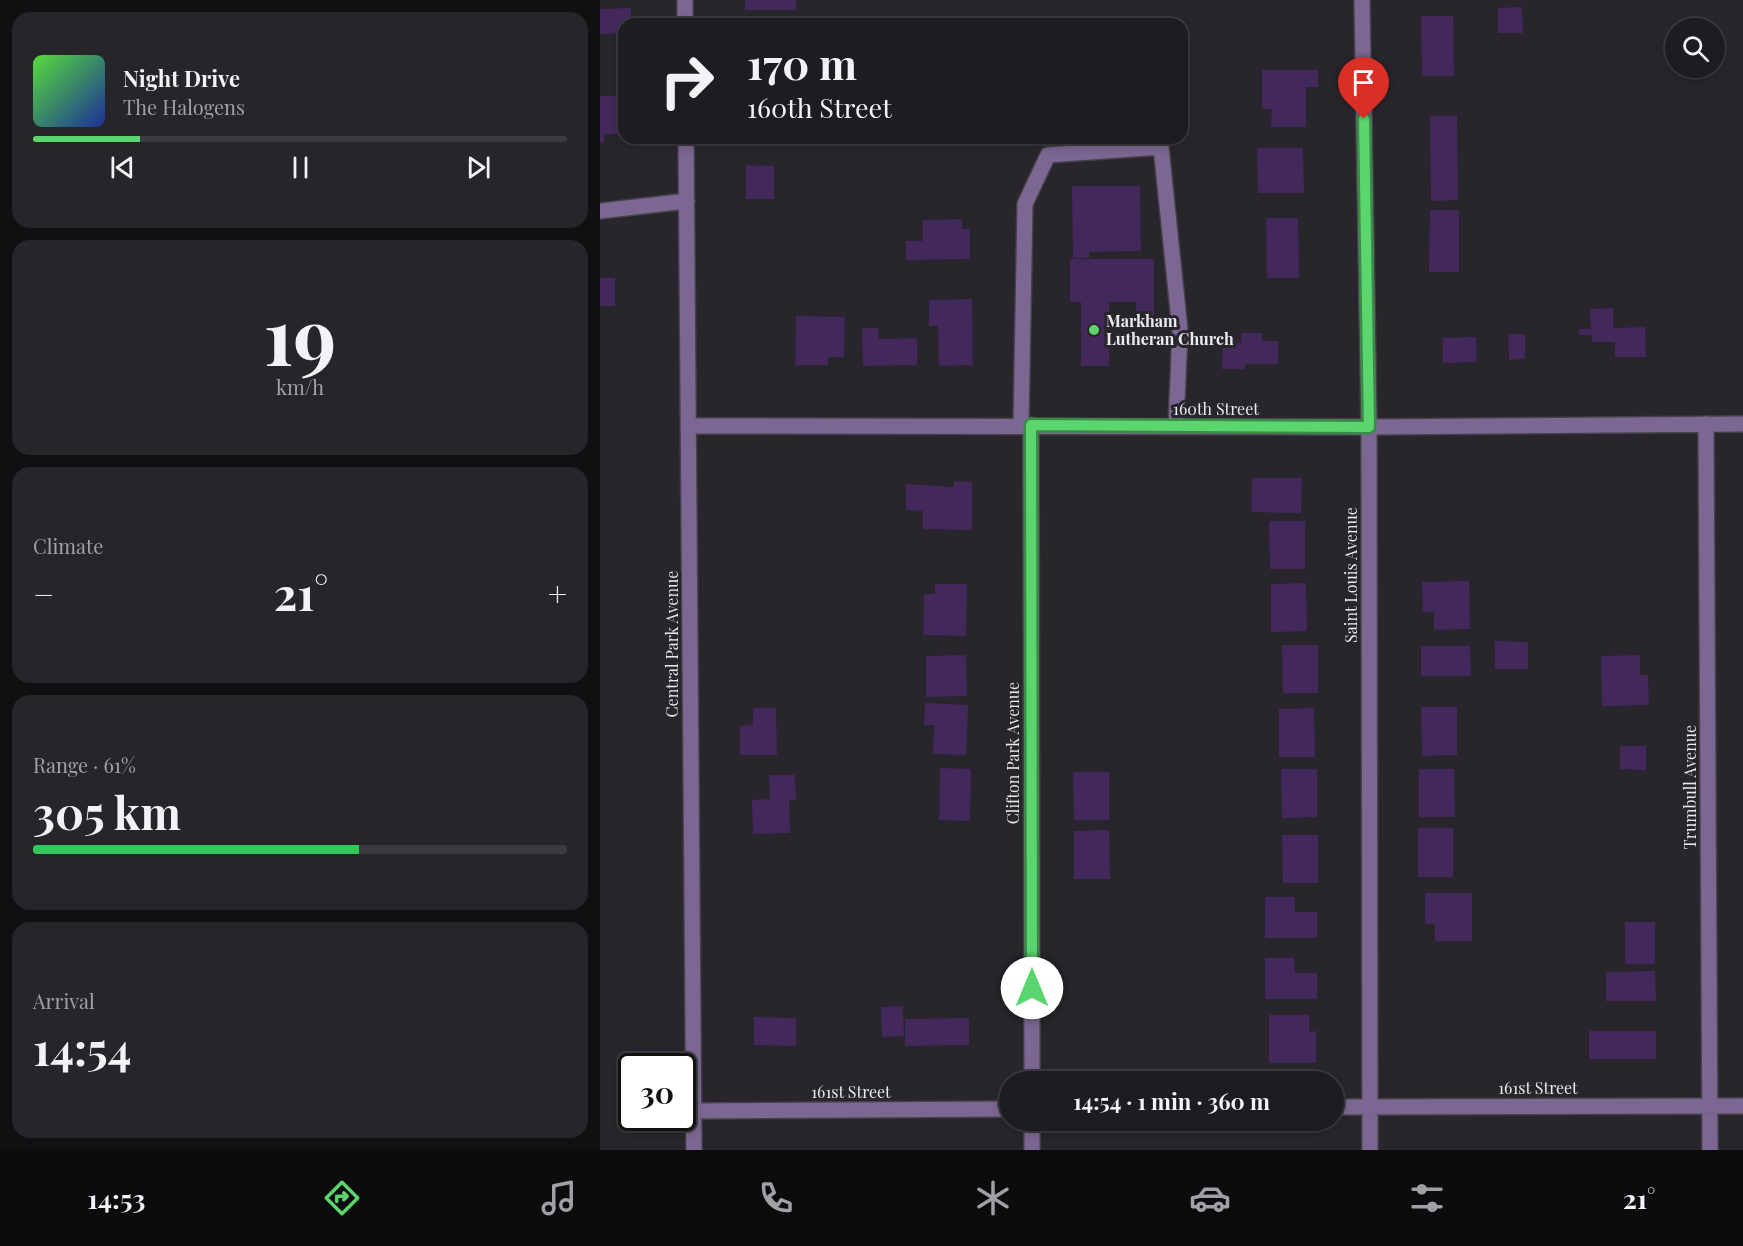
<!DOCTYPE html>
<meta charset="utf-8">
<style>
:root{--surface:#1e1c21;--page:#26252a;--text:#f1f3f6;--muted:#a1a1a5;--line:#3c3a3f;--accent:#5bd56e}
body{margin:0;font-family:"Playfair Display",serif;background:var(--page);color:var(--text);height:100vh;display:flex;flex-direction:column;font-size:22px;white-space:nowrap}
*{box-sizing:border-box;margin:0}
p{font-size:20px;color:var(--muted)}
.icon{flex:none;width:33px;height:33px;fill:none;stroke:currentColor;stroke-width:2;stroke-linecap:round;stroke-linejoin:round}
.map{position:relative;flex:1;overflow:hidden}
.details{display:flex;flex-direction:column;gap:12px;padding:12px;background:#100f12;width:600px}
.details>*{flex:none}
.guide{position:absolute;left:18px;top:18px;width:570px;height:126px;border-radius:18px;box-shadow:0 3px 9px #0003,0 0 0 2px var(--line);background:#1e1c21;color:var(--text);overflow:hidden}
.fabs{position:absolute;left:1065px;top:18px;display:grid;gap:12px}
.fabs a{display:grid;place-items:center;width:60px;height:60px;border-radius:50%;background:var(--surface);box-shadow:0 3px 9px #0003,0 0 0 2px var(--line);font-size:30px}
.speed{position:absolute;left:18px;top:1053px;display:flex;gap:12px;font-size:30px;font-weight:700;text-align:center}
.speed>*{display:grid;place-content:center;width:78px;height:78px;border-radius:50%;background:var(--surface);box-shadow:0 3px 9px #0003,0 0 0 2px var(--line);line-height:1}
.speed .limit{border:3px solid #111;border-radius:9px;background:#fff;color:#111}
.pin{position:absolute;display:grid;place-items:center;width:51px;height:51px;color:#fff;margin:-62px -26px;border-radius:50% 50% 50% 0;rotate:-45deg;box-shadow:0 0 6px #0007}
.pin .icon{rotate:45deg}
.me{position:absolute;width:66px;margin:-33px;rotate:0deg;stroke-linejoin:round;filter:drop-shadow(0 0 4px #0008)}
.turn{display:flex;align-items:center;gap:21px;height:126px;padding:0 30px;font-size:27px}
.turn .icon{width:78px;height:78px;stroke-width:2.5}
.turn b{display:block;font-size:42px;line-height:51px}
.big{font-size:45px;font-weight:700;line-height:1.1}
.details .tile{flex:1;display:flex;flex-direction:column;justify-content:center;gap:9px;min-width:0;padding:0 21px;border-radius:18px;background:var(--page)}
.details .dial{align-items:center;gap:0}
.dial b{font-size:78px;line-height:1}
.song{display:flex;align-items:center;gap:18px}
.cover{width:72px;height:72px;border-radius:9px;background:linear-gradient(135deg,hsl(110 70% 55%),hsl(230 70% 35%))}
.played{height:6px;border-radius:3px;background:linear-gradient(90deg,var(--accent) 20%,var(--line) 20%)}
.keys{display:flex;justify-content:space-around;direction:ltr}
.heat{display:flex;justify-content:space-between;align-items:center;font-size:33px;direction:ltr}
.charge{height:9px;border-radius:4px;background:linear-gradient(90deg,#34c759 61%,var(--line) 0)}
.trip{position:absolute;left:399px;top:1071px;width:345px;height:60px;border-radius:30px;background:var(--surface);box-shadow:0 3px 9px #0003,0 0 0 2px var(--line);font-weight:700;line-height:60px;text-align:center}
.tabs{display:flex;height:96px;justify-content:space-around;align-items:center;background:#0c0b0d;color:var(--muted)}
.tabs .icon{width:42px;height:42px}
.tabs .active{color:var(--accent)}
.tabs b{font-size:27px;color:var(--text)}
main{display:flex;flex:1;min-height:0}
.map>svg:first-child{display:block}
.building{fill:#43285c}
.lines{fill:none;stroke-linecap:round;stroke-linejoin:round}
.minor-casing{stroke:#434047;stroke-width:18}
.minor{stroke:#7b6791;stroke-width:15}
.route-casing{stroke:#3b8a48;stroke-width:15}
.route{stroke:#5bd56e;stroke-width:10}
.poi-dot{fill:#5bd56e;stroke:#28252c;stroke-width:2}
.labels{text-anchor:middle;stroke-width:6;stroke-linejoin:round;paint-order:stroke}
.poi-label{font-size:16px;font-weight:bold;fill:#ebe9ee;stroke:#28252c;text-anchor:start}
.street-label{font-size:16px;fill:#ebe9ee;stroke:#28252c}
</style>
<main>
<section class="details">
<div class="tile">
<div class="song"><i class="cover"></i><div><b>Night Drive</b><p>The Halogens</p></div></div>
<div class="played"></div>
<div class="keys"><svg class="icon" aria-label="previous" viewBox="0 0 24 24"><path d="M18 5L8 12l10 7zM5 5v14"/></svg><svg class="icon" aria-label="pause" viewBox="0 0 24 24"><path d="M8 5v14M16 5v14"/></svg><svg class="icon" aria-label="next" viewBox="0 0 24 24"><path d="M6 5l10 7-10 7zM19 5v14"/></svg></div>
</div>
<div class="tile dial"><b>19</b><p>km/h</p></div>
<div class="tile"><p>Climate</p>
<div class="heat"><a>−</a><b class="big">21°</b><a>+</a></div>
</div>
<div class="tile"><p>Range · 61%</p><b class="big">305 km</b><div class="charge"></div></div>
<div class="tile"><p>Arrival</p><b class="big">14:54</b></div>
</section>
<div class="map">
<svg width="1143" height="1150" viewBox="0 0 1143 1150">
<rect width="100%" height="100%" fill="#28252c"/>
<!-- building -->
<path class="building" d="M145,0H196V10H145Z
M922,7L923,33H898V8Z
M31,8V24H24V33L0,34V9Z
M821,16H853L854,76H822Z
M662,70H718V87H706V127H671L672,109H662Z
M0,96H20L21,134H4V142L0,143Z
M830,116H857L858,200L831,201Z
M657,148H703L704,193H658Z
M146,165L174,166V199H146Z
M472,186H540L541,251L489,252V258H473Z
M830,210H859V272H829Z
M666,218H698L699,278H667Z
M362,219V229H370V259L306,260V241H323V220Z
M470,259H554V318H536V302H509V366H481V302H470Z
M0,278H15V306H0Z
M372,299L373,365L339,366L338,326H329V300Z
M1013,308V328L1045,327L1046,357H1015V342H992V335H979V329H991L990,309Z
M196,316L245,317L244,357H228V365H195Z
M262,328H278L279,339L317,338V365L263,366Z
M641,333H662V341H678V364H645V369H622L623,342L641,343Z
M908,334H925V359L909,360Z
M876,337L877,362L843,363V338Z
M652,478H702L701,513L651,512Z
M354,481L372,482V530L323,529V511L306,510V484L354,487Z
M669,521H705V569H670Z
M869,581L870,629L834,630V612H823L822,582Z
M706,583L707,631L671,632V584Z
M335,584H367L366,636L323,635L324,594H335Z
M895,641L928,642V669H895Z
M682,645H718V693H683Z
M821,646H870L871,676H821Z
M366,655L367,696L326,697V656Z
M1040,655V675H1048L1049,705L1002,706L1001,656Z
M325,703L368,705L366,755L333,754L334,725H324Z
M821,707H857V755L822,756Z
M153,708H176L177,755H140V726L153,725Z
M714,708L715,757H679V709Z
M1020,746H1046V770L1020,769Z
M340,768L371,769L370,821L339,820Z
M681,769H717V817L682,818Z
M819,769H854L855,817H819Z
M473,772H509V820H474Z
M169,775H195L196,800H189L190,833L153,834L152,800L170,799Z
M818,828H853V877H818Z
M509,830L510,879H474V831Z
M682,835H718V883H683Z
M825,893H872V941H835V924H825Z
M665,897H695V912H717V938H665Z
M1025,922H1055V964H1025Z
M665,958H694L695,973H717V999H665Z
M1055,971L1056,1001H1006V972Z
M303,1006L304,1036L282,1037L281,1007Z
M669,1015H709V1032L716,1031V1063H669Z
M154,1017L196,1018V1046L154,1045Z
M369,1018V1045L305,1046V1019Z
M989,1031H1056V1059H989Z"/>
<g class="lines">
<!-- minor casing -->
<g class="minor-casing">
<path id="minor" d="M85,0V24
M762,0L769,427L770,1150
M86,138L94,1150
M0,211L87,201
M1106,424L1110,1150
M421,425L425,204L448,155L561,147L580,330L576,426
M431,425L432,1082
M88,426L769,427L1143,424
M734,1107L1143,1106
M94,1111L410,1109
M432,1120V1150"/>
</g>
<!-- minor -->
<use href="#minor" class="minor"/>
</g>
<g class="lines">
<!-- route casing -->
<g class="route-casing">
<path id="route" d="M432,988L431,425L769,427L764,119"/>
</g>
<!-- route -->
<use href="#route" class="route"/>
</g>
<!-- markers -->
<circle class="poi-dot" cx="494" cy="330" r="6"/>
<g class="labels">
<!-- poi labels -->
<g class="poi-label">
<text x="506" y="327">Markham<tspan x="506" dy="18">Lutheran Church</tspan></text>
</g>
<!-- street labels -->
<g class="street-label">
<text x="616" y="415">160th Street</text>
<text transform="translate(751 575) rotate(-90)" y="6">Saint Louis Avenue</text>
<text transform="translate(72 644) rotate(-90)" y="6">Central Park Avenue</text>
<text transform="translate(413 753) rotate(-90)" y="6">Clifton Park Avenue</text>
<text transform="translate(1090 787) rotate(-90)" y="6">Trumbull Avenue</text>
<text x="938" y="1094">161st Street</text>
<text x="251" y="1098">161st Street</text>
</g>
</g>
</svg>
<div class="fabs">
<a><svg class="icon" aria-label="search" viewBox="0 0 24 24"><circle cx="10" cy="10" r="6"/><path d="M15 15l6 6"/></svg></a>
</div>
<div class="speed"><div class="limit">30</div></div>
<div class="pin" style="left:764px;top:119px;background:#d93025"><svg class="icon" aria-label="arrive" viewBox="0 0 24 24"><path d="M6 21V4h12l-3 4 3 4H6"/></svg></div>
<svg class="me" style="left:432px;top:988px" viewBox="-20 -20 40 40"><circle r="19" fill="#fff"/><path d="M0-13L10 11 0 6-10 11z" fill="#5bd56e"/></svg>
<div class="trip">14:54 · 1 min · 360 m</div>
<div class="guide">
<div class="turn"><svg class="icon" aria-label="right" viewBox="0 0 24 24"><path d="M7 20v-9h11M14 6l5 5-5 5"/></svg><div><b>170 m</b>160th Street</div></div>
</div>
</div>
</main>
<nav class="tabs">
<b>14:53</b>
<svg class="icon active" aria-label="directions" viewBox="0 0 24 24"><path d="M12 3l9 9-9 9-9-9zM9 14v-3h6M13 9l2 2-2 2"/></svg>
<svg class="icon" aria-label="music" viewBox="0 0 24 24"><path d="M9 18V5l10-2v13"/><circle cx="6" cy="18" r="3"/><circle cx="16" cy="16" r="3"/></svg>
<svg class="icon" aria-label="phone" viewBox="0 0 24 24"><path d="M5 4h4l2 5-3 2q2 4 5 5l2-3 5 2v4C11 20 4 13 5 4z"/></svg>
<svg class="icon" aria-label="climate" viewBox="0 0 24 24"><path d="M12 3v18M4 7l16 10M4 17L20 7"/></svg>
<svg class="icon" aria-label="car" viewBox="0 0 24 24"><path d="M5 17H2v-5l4-1 3-4h7l3 4 3 1v5h-3M9 17h6M6 11h13"/><circle cx="7" cy="17" r="2"/><circle cx="17" cy="17" r="2"/></svg>
<svg class="icon" aria-label="filters" viewBox="0 0 24 24"><path d="M4 7h16M4 17h16"/><circle cx="9" cy="7" r="2"/><circle cx="15" cy="17" r="2"/></svg>
<b>21°</b>
</nav>
